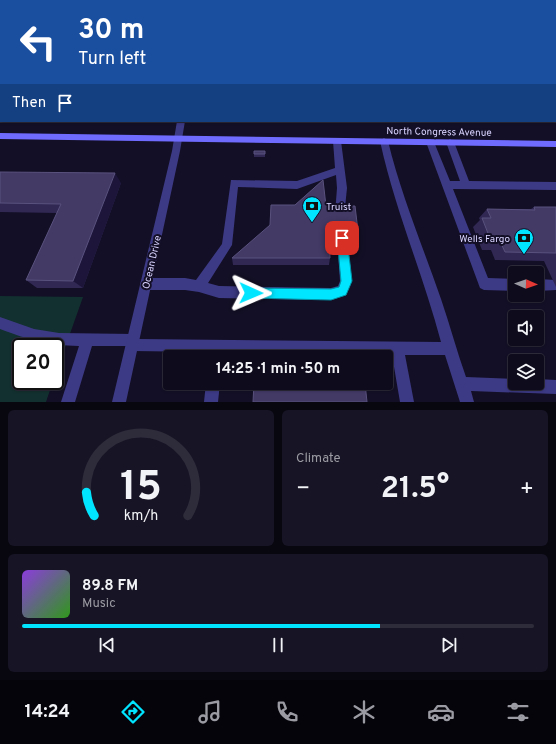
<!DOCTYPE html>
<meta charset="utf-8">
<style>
:root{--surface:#0e0b1c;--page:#171425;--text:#f1f3f6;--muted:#9b9ba3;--line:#2e2b3b;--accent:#00e5ff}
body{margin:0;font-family:Overpass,sans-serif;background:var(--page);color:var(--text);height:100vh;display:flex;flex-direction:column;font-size:15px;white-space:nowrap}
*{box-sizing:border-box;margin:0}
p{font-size:13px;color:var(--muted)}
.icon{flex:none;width:22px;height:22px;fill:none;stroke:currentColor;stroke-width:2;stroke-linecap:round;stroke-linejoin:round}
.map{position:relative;height:402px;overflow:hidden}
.details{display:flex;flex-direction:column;gap:8px;padding:8px;background:#08060f;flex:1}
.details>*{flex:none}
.guide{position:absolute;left:0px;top:0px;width:556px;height:122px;box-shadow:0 1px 3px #0004,0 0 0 1px var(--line);background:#1a4fa0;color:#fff;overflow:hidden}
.needle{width:26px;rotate:92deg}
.buttons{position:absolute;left:508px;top:266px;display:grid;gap:8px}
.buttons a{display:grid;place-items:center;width:36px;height:36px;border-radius:4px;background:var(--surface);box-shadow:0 1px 3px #0004,0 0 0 1px var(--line);font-size:20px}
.speed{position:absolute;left:12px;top:338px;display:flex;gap:8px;font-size:20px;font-weight:700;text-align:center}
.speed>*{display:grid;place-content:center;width:52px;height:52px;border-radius:50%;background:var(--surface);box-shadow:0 1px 3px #0004,0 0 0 1px var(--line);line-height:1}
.speed .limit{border:2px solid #111;border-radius:6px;background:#fff;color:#111}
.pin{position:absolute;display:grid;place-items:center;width:34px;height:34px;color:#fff;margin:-17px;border-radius:8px;box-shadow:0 2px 6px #0006}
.me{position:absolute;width:44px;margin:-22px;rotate:91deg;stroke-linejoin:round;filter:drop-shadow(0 0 3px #0008)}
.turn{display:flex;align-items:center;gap:14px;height:84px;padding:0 12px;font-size:18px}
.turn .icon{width:52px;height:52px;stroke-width:2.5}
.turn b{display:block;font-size:28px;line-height:34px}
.then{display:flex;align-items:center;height:38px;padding:0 12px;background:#0003;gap:8px;font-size:15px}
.big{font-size:30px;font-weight:700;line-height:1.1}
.details .widget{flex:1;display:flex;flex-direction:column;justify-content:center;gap:6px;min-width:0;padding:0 14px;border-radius:6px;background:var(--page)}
.details .dial{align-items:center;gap:0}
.dial svg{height:104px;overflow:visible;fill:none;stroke:var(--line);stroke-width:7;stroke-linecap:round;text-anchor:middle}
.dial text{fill:var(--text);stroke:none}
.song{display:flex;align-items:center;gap:12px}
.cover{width:48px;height:48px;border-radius:6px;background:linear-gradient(135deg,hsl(270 70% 55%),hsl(110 70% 35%))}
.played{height:4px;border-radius:2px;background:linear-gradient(90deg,var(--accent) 70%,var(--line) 70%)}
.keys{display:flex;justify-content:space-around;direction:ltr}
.heat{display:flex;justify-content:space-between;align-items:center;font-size:22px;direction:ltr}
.details .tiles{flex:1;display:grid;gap:8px;grid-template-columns:1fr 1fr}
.widget:last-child{grid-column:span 2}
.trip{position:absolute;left:163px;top:350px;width:230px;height:40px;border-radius:4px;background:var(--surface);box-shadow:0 1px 3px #0004,0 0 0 1px var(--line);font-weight:700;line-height:40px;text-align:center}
.tabs{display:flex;height:64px;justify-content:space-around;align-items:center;background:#06040b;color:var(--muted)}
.tabs .icon{width:28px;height:28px}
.tabs .on{color:var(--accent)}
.tabs b{font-size:18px;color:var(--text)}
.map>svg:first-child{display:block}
.green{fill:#12302f}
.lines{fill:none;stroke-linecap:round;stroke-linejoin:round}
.lane{fill:#3d3a85;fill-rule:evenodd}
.street{fill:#3d3a85;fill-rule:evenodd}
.secondary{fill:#6f6bff;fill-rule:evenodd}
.wall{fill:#312854}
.shaded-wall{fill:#1d163a}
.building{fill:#433a66;stroke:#5a527e}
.route{fill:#00e5ff;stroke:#0095a6}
.labels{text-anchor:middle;stroke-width:4;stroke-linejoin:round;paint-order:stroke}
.street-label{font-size:10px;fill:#d9d4ff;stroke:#130f26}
.poi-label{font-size:10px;fill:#d9d4ff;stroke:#130f26;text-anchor:start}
</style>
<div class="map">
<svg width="556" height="402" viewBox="0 0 556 402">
<rect width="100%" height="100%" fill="#130f26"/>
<!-- green -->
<path class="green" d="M0,296L83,297L55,376V347H21V381H53L46,402H0Z"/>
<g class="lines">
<!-- lane -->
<path class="lane" d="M170,0H176V1H170Z
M187,0H193L194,1H188Z
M374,0H380V1H374Z
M401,0H407L408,1H402Z
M436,0H442V1H436Z
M492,0H498L499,1H493Z
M517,0H556V2L555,1Z
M555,10H556V15H555Z
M555,43H556V48H555Z
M337,138L341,141L347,188L344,217L340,218L336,217L335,214L337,188L336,175L297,189L238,187L232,245L208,283L219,286L331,288L338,286L340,281L337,238L338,235L342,233L346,235L347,238L352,281L346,295L331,300L219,298L199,292L185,290H146L142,288L140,284L142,280L146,278H185L196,280L222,244L231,180L297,181L335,168L333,141Z
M384,138L388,141C401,195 423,247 441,299C450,325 457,352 466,377L515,379V383H537V379L556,380V394L471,391L474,402H460L445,355H405L414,402H400L392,355L222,353V357H208L209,352L132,351L127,350L126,346H92L75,402H61L79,346C47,345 29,340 0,329V317L34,329L59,333L133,334L138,335L139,339L441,342C423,274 395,210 380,141Z
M430,139L434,142L450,181H460L446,142L450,139L454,142L469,181L556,182V190L453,189L488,278L515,279V291L484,290L480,288L426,142Z
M537,279L556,280V290L537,291Z
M206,383H220L218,402H204Z"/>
<!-- street -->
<path class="street" d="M177,121H185L180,151L126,402H112L172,151Z"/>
<!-- secondary -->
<path class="secondary" d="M0,105H1V111H0Z
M555,112H556V118H555Z
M0,133L556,141V147L0,139Z"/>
</g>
<!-- wall -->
<path class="wall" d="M265,151V157H254V154Z
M0,172L121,183L83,288H37L26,280L57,213L0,212Z
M326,206L358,231L356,238H329L330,258L329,265H233L232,258Z
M534,207H556V287L544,261L495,260L491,250H482L473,227L480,220L479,218L487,209H531Z"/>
<!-- shaded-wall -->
<path class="shaded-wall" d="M115,173L121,183L83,288L73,281Z"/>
<!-- building -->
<path class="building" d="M254,151H265V154H254Z
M0,172L115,173L73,281L26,280L61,204L0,203Z
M323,180L326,206H355L358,231H329L330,258H232L270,225L271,205H295Z
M534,207H556V253L505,252L500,241H491L482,218H491L487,209L535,210Z
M254,383H365L367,402H253Z"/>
<!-- route -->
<path class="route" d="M342,234L345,235L347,238L352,281L346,295L331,300L251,298L247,297L246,293L247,289L251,288L331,289L339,287L341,281L337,238L339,235Z"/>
<!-- icons -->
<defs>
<g id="bank-pin" transform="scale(1)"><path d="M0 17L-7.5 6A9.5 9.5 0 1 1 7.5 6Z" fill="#00e5ff" stroke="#130f26"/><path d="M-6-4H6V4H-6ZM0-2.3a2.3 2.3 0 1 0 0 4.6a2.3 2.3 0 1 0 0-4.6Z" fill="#111"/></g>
</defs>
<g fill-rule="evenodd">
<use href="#bank-pin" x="312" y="206"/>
<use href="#bank-pin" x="524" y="238"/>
</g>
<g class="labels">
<!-- street labels -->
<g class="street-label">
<text transform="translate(439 131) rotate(1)" y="4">North Congress Avenue</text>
<text transform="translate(151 262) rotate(-77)" y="4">Ocean Drive</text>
</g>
<!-- poi labels -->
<g class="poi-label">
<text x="326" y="210">Truist</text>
<text x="510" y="242" text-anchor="end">Wells Fargo</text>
</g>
</g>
</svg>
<div class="buttons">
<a><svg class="needle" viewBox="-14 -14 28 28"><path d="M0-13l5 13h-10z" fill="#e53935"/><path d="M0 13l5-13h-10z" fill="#9b9ba3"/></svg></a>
<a><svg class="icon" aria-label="sound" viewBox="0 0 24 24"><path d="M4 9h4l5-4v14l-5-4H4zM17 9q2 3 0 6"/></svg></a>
<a><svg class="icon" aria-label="layers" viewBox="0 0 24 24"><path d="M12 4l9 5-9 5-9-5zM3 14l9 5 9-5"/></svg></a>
</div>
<div class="speed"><div class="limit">20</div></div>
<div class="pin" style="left:342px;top:238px;background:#d93025"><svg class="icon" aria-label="arrive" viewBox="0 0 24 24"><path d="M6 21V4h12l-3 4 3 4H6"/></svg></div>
<svg class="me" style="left:251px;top:293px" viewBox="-20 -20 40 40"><path d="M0-17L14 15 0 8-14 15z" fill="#00e5ff" stroke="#fff" stroke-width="4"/></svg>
<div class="trip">14:25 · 1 min · 50 m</div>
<div class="guide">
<div class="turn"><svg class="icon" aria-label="left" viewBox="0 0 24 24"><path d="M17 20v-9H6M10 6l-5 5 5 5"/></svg><div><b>30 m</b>Turn left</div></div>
<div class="then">Then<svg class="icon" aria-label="arrive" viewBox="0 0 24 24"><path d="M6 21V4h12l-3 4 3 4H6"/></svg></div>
</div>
</div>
<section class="details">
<div class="tiles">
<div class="widget dial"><svg viewBox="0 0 100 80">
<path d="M14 69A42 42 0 1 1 86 69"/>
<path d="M14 69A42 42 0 0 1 8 51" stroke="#00e5ff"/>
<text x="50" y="56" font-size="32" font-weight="700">15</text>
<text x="50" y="72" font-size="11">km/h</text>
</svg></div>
<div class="widget"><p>Climate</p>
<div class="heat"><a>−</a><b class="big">21.5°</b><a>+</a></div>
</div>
<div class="widget">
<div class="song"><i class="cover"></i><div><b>89.8 FM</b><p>Music</p></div></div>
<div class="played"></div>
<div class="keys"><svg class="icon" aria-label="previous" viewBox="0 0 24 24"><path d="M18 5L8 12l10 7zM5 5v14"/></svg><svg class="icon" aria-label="pause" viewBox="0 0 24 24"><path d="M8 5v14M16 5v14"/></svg><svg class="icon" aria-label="next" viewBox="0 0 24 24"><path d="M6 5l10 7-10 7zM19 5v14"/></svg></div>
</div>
</div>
</section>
<nav class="tabs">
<b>14:24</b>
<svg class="icon on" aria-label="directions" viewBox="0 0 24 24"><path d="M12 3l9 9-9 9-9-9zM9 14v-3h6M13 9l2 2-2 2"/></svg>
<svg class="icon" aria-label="music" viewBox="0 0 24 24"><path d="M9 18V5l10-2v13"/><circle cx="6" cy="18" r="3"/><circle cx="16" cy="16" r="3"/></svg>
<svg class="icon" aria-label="phone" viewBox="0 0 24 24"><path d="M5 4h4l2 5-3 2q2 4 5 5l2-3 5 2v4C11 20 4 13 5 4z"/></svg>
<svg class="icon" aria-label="climate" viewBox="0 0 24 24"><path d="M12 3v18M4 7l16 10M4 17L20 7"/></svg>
<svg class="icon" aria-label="car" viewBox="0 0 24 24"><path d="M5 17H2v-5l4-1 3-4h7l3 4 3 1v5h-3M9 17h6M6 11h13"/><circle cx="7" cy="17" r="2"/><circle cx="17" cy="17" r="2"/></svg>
<svg class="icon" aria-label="filters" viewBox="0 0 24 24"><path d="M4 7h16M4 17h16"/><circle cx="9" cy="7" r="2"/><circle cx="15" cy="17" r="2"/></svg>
</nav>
